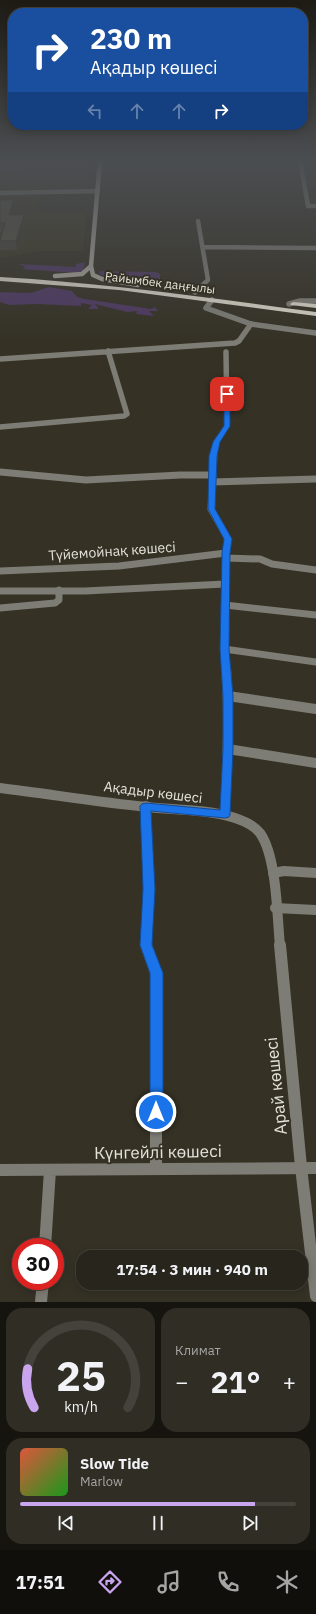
<!DOCTYPE html>
<html lang="ru">
<meta charset="utf-8">
<style>
:root{--surface:#28251c;--page:#302d25;--text:#f1f3f6;--muted:#a5a5a3;--line:#44423b;--accent:#c9a5ee}
body{margin:0;font-family:"IBM Plex Sans",sans-serif;background:var(--page);color:var(--text);height:100vh;display:flex;flex-direction:column;font-size:15px;white-space:nowrap}
*{box-sizing:border-box;margin:0}
p{font-size:13px;color:var(--muted)}
.icon{flex:none;width:22px;height:22px;fill:none;stroke:currentColor;stroke-width:2;stroke-linecap:round;stroke-linejoin:round}
.map{position:relative;height:1302px;overflow:hidden}
.panel{display:flex;flex-direction:column;gap:6px;padding:6px;background:#16140f;flex:1}
.panel>*{flex:none}
.top-card{position:absolute;left:8px;top:8px;width:300px;height:122px;border-radius:16px;box-shadow:0 2px 10px #0003,0 0 0 1px var(--line);background:#1a4fa0;color:#fff;overflow:hidden}
.speed{position:absolute;left:12px;top:1238px;display:flex;gap:8px;font-size:20px;font-weight:700;text-align:center}
.speed>*{display:grid;place-content:center;width:52px;height:52px;border-radius:50%;background:var(--surface);box-shadow:0 2px 10px #0003,0 0 0 1px var(--line);line-height:1}
.speed .limit{border:6px solid #d22;background:#fff;color:#111}
.pin{position:absolute;display:grid;place-items:center;width:34px;height:34px;color:#fff;margin:-17px;border-radius:8px;box-shadow:0 2px 6px #0006}
.me{position:absolute;width:44px;margin:-22px;rotate:0deg;stroke-linejoin:round;filter:drop-shadow(0 0 3px #0008)}
.turn{display:flex;align-items:center;gap:14px;height:84px;padding:0 16px;font-size:18px}
.turn .icon{width:52px;height:52px;stroke-width:2.5}
.turn b{display:block;font-size:28px;line-height:34px}
.lanes{display:flex;align-items:center;height:38px;padding:0 16px;background:#0003;justify-content:center;gap:20px;direction:ltr}
.lanes .off{opacity:.35}
.big{font-size:30px;font-weight:800;line-height:1.1}
.panel .widget{flex:1;display:flex;flex-direction:column;justify-content:center;gap:6px;min-width:0;padding:0 14px;border-radius:16px;background:var(--page)}
.panel .dial{align-items:center;gap:0}
.dial svg{height:104px;overflow:visible;fill:none;stroke:var(--line);stroke-width:7;stroke-linecap:round;text-anchor:middle}
.dial text{fill:var(--text);stroke:none}
.song{display:flex;align-items:center;gap:12px}
.cover{width:48px;height:48px;border-radius:6px;background:linear-gradient(135deg,hsl(10 70% 55%),hsl(120 70% 35%))}
.played{height:4px;border-radius:2px;background:linear-gradient(90deg,var(--accent) 85%,var(--line) 85%)}
.keys{display:flex;justify-content:space-around;direction:ltr}
.heat{display:flex;justify-content:space-between;align-items:center;font-size:22px;direction:ltr}
.panel .tiles{flex:1;display:grid;gap:6px;grid-template-columns:1fr 1fr}
.widget:last-child{grid-column:span 2}
.trip{position:absolute;left:76px;top:1250px;width:232px;height:40px;border-radius:16px;background:var(--surface);box-shadow:0 2px 10px #0003,0 0 0 1px var(--line);font-weight:800;line-height:40px;text-align:center}
.tab-bar{display:flex;height:64px;justify-content:space-around;align-items:center;background:#100f0b;color:var(--muted)}
.tab-bar .icon{width:28px;height:28px}
.tab-bar .active{color:var(--accent)}
.tab-bar b{font-size:18px;color:var(--text)}
.map>svg:first-child{display:block}
.built{fill:#3d3825}
.green{fill:#4e3962}
.lines{fill:none;stroke-linecap:round;stroke-linejoin:round}
.minor-far4{stroke:#7d7c75;stroke-width:4.5}
.minor-far3{stroke:#7d7c75;stroke-width:5.5}
.minor-far2{stroke:#7d7c75;stroke-width:7}
.minor-far1{stroke:#7d7c75;stroke-width:10}
.minor{stroke:#7d7c75;stroke-width:12}
.tertiary-far2{stroke:#7d7c75;stroke-width:5.5}
.tertiary-far1{stroke:#7d7c75;stroke-width:10}
.tertiary{stroke:#7d7c75;stroke-width:12}
.secondary{stroke:#a8a59b;stroke-width:4.5}
.trunk{fill:#d8d4c6;fill-rule:evenodd}
.wall{fill:#474439}
.shaded-wall{fill:#3a372e}
.building{fill:#534f42;stroke:#3a372e}
.route{fill:#1a73e8;stroke:#114b97}
.labels{text-anchor:middle;stroke-width:4;stroke-linejoin:round;paint-order:stroke}
.far-street-label{font-size:12px;fill:#e4e2da;stroke:#353125}
.street-label{font-size:14px;fill:#e4e2da;stroke:#353125}
.near-street-label{font-size:17px;fill:#e4e2da;stroke:#353125}
</style>
<div class="map">
<svg width="316" height="1302" viewBox="0 0 316 1302">
<rect width="100%" height="100%" fill="#353125"/>
<!-- built -->
<path class="built" d="M0,160H91L87,189L0,190Z
M0,193H40L36,211H87L83,251H41L0,258Z"/>
<!-- green -->
<path class="green" d="M85,262L83,271L77,273L21,269L26,267L18,264L76,267V264Z
M99,271L156,272L160,274V282L100,275Z
M49,287L72,291L77,297L85,299L151,309L155,307L158,311H149L154,316L136,314L137,311L127,312L95,304L99,309H88L92,305L81,303V306L36,304L9,305L0,302V292L31,293Z"/>
<g class="lines">
<!-- minor-far4 -->
<path class="minor-far4" d="M300,160L308,206H316
M0,193L98,191
M203,247L316,248
M198,289L208,280L198,221"/>
<!-- minor-far3 -->
<path class="minor-far3" d="M195,292L199,288
M0,359L235,343L239,341L251,324
M0,427L124,416L127,414L108,351
M213,455L216,442L227,426L226,352"/>
<!-- minor-far2 -->
<path class="minor-far2" d="M214,454L211,509L228,539L226,553L224,649L226,669
M0,472L86,480L180,475H212
M212,482L316,479
M226,558L260,559L272,564L316,570
M0,571L119,566L226,553
M0,591H85L225,584
M225,605L316,615
M0,608L55,603L59,600V590
M224,649L316,662"/>
<!-- minor-far1 -->
<path class="minor-far1" d="M228,696L316,709
M228,749L316,763
M146,806L149,889L146,946
M225,815C227,766 230,717 226,668
M273,873L284,871L316,873
M275,908L316,910"/>
<!-- minor -->
<path class="minor" d="M146,945L156,973V1169
M0,1170L316,1168
M45,1247L50,1170
M41,1302L43,1281"/>
<!-- tertiary-far2 -->
<path class="tertiary-far2" d="M212,300L206,308L251,324L316,333
M289,304L300,301H316"/>
<!-- tertiary-far1 -->
<path class="tertiary-far1" d="M0,788C49,794 98,802 147,807C176,810 206,809 235,818C244,821 254,825 260,833C277,857 277,916 280,946"/>
<!-- tertiary -->
<path class="tertiary" d="M280,945L301,1167L316,1296"/>
<!-- secondary -->
<path class="secondary" d="M100,160L91,266L93,275L102,279L138,285
M55,276L82,274L91,266"/>
<!-- trunk -->
<path class="trunk" d="M0,277C106,283 211,298 316,312V316L119,290L0,281Z
M293,302L316,304V308L291,305L290,304Z"/>
</g>
<!-- wall -->
<path class="wall" d="M4,160H22L20,173H4L3,162Z
M0,200H13L14,209L12,215H24V224L17,250H0V240L2,232H0Z"/>
<!-- shaded-wall -->
<path class="shaded-wall" d="M20,160H22L20,173L19,162Z
M13,200L14,209L9,224V215Z
M24,215V224L17,250L16,241Z"/>
<!-- building -->
<path class="building" d="M4,160H20L19,162H3Z
M0,200H13L9,215H24L16,241H0L5,223H0Z"/>
<!-- sky -->
<linearGradient id="sky" x2="0" y2="1"><stop stop-color="#1d1b14"/><stop offset="0.47" stop-color="#4b4e51"/><stop offset="1" stop-color="#4b4e51" stop-opacity="0"/></linearGradient>
<rect width="316" height="342" fill="url(#sky)"/>
<!-- route -->
<path class="route" d="M227,392L230,394V426L220,442L217,456L215,509L232,539L230,553L229,649L233,696V749L230,815L229,817L225,818L151,811L155,889L152,945L163,973V1112L161,1116L156,1118L151,1116L150,1112V973L140,945L143,889L140,806L142,804L146,803L220,810L223,749V696L220,649L222,553L224,539L208,509L209,456L213,442L224,426V394Z"/>
<g class="labels">
<!-- far-street labels -->
<g class="far-street-label">
<text transform="translate(160 283) rotate(7)" y="4">Райымбек даңғылы</text>
</g>
<!-- street labels -->
<g class="street-label">
<text transform="translate(112 551) rotate(-4)" y="5">Түйемойнақ көшесі</text>
<text transform="translate(153 792) rotate(7)" y="5">Ақадыр көшесі</text>
</g>
<!-- near-street labels -->
<g class="near-street-label">
<text transform="translate(276 1086) rotate(-96)" y="6">Арай көшесі</text>
<text transform="translate(158 1152) rotate(-1)" y="6">Күнгейлі көшесі</text>
</g>
</g>
</svg>
<div class="speed"><div class="limit">30</div></div>
<div class="pin" style="left:227px;top:394px;background:#d93025"><svg class="icon" aria-label="arrive" viewBox="0 0 24 24"><path d="M6 21V4h12l-3 4 3 4H6"/></svg></div>
<svg class="me" style="left:156px;top:1112px" viewBox="-20 -20 40 40"><circle r="17" fill="#1a73e8" stroke="#fff" stroke-width="3"/><path d="M0-11L8 9 0 5-8 9z" fill="#fff"/></svg>
<div class="trip">17:54 · 3 мин · 940 m</div>
<div class="top-card">
<div class="turn"><svg class="icon" aria-label="right" viewBox="0 0 24 24"><path d="M7 20v-9h11M14 6l5 5-5 5"/></svg><div><b>230 m</b>Ақадыр көшесі</div></div>
<div class="lanes"><svg class="icon off" aria-label="left" viewBox="0 0 24 24"><path d="M17 20v-9H6M10 6l-5 5 5 5"/></svg><svg class="icon off" aria-label="ahead" viewBox="0 0 24 24"><path d="M12 20V5M6 11l6-6 6 6"/></svg><svg class="icon off" aria-label="ahead" viewBox="0 0 24 24"><path d="M12 20V5M6 11l6-6 6 6"/></svg><svg class="icon" aria-label="right" viewBox="0 0 24 24"><path d="M7 20v-9h11M14 6l5 5-5 5"/></svg></div>
</div>
</div>
<section class="panel">
<div class="tiles">
<div class="widget dial"><svg viewBox="0 0 100 80">
<path d="M14 69A42 42 0 1 1 86 69"/>
<path d="M14 69A42 42 0 0 1 9 39" stroke="#c9a5ee"/>
<text x="50" y="56" font-size="32" font-weight="700">25</text>
<text x="50" y="72" font-size="11">km/h</text>
</svg></div>
<div class="widget"><p>Климат</p>
<div class="heat"><a>−</a><b class="big">21°</b><a>+</a></div>
</div>
<div class="widget">
<div class="song"><i class="cover"></i><div><b>Slow Tide</b><p>Marlow</p></div></div>
<div class="played"></div>
<div class="keys"><svg class="icon" aria-label="previous" viewBox="0 0 24 24"><path d="M18 5L8 12l10 7zM5 5v14"/></svg><svg class="icon" aria-label="pause" viewBox="0 0 24 24"><path d="M8 5v14M16 5v14"/></svg><svg class="icon" aria-label="next" viewBox="0 0 24 24"><path d="M6 5l10 7-10 7zM19 5v14"/></svg></div>
</div>
</div>
</section>
<nav class="tab-bar">
<b>17:51</b>
<svg class="icon active" aria-label="directions" viewBox="0 0 24 24"><path d="M12 3l9 9-9 9-9-9zM9 14v-3h6M13 9l2 2-2 2"/></svg>
<svg class="icon" aria-label="music" viewBox="0 0 24 24"><path d="M9 18V5l10-2v13"/><circle cx="6" cy="18" r="3"/><circle cx="16" cy="16" r="3"/></svg>
<svg class="icon" aria-label="phone" viewBox="0 0 24 24"><path d="M5 4h4l2 5-3 2q2 4 5 5l2-3 5 2v4C11 20 4 13 5 4z"/></svg>
<svg class="icon" aria-label="climate" viewBox="0 0 24 24"><path d="M12 3v18M4 7l16 10M4 17L20 7"/></svg>
</nav>
